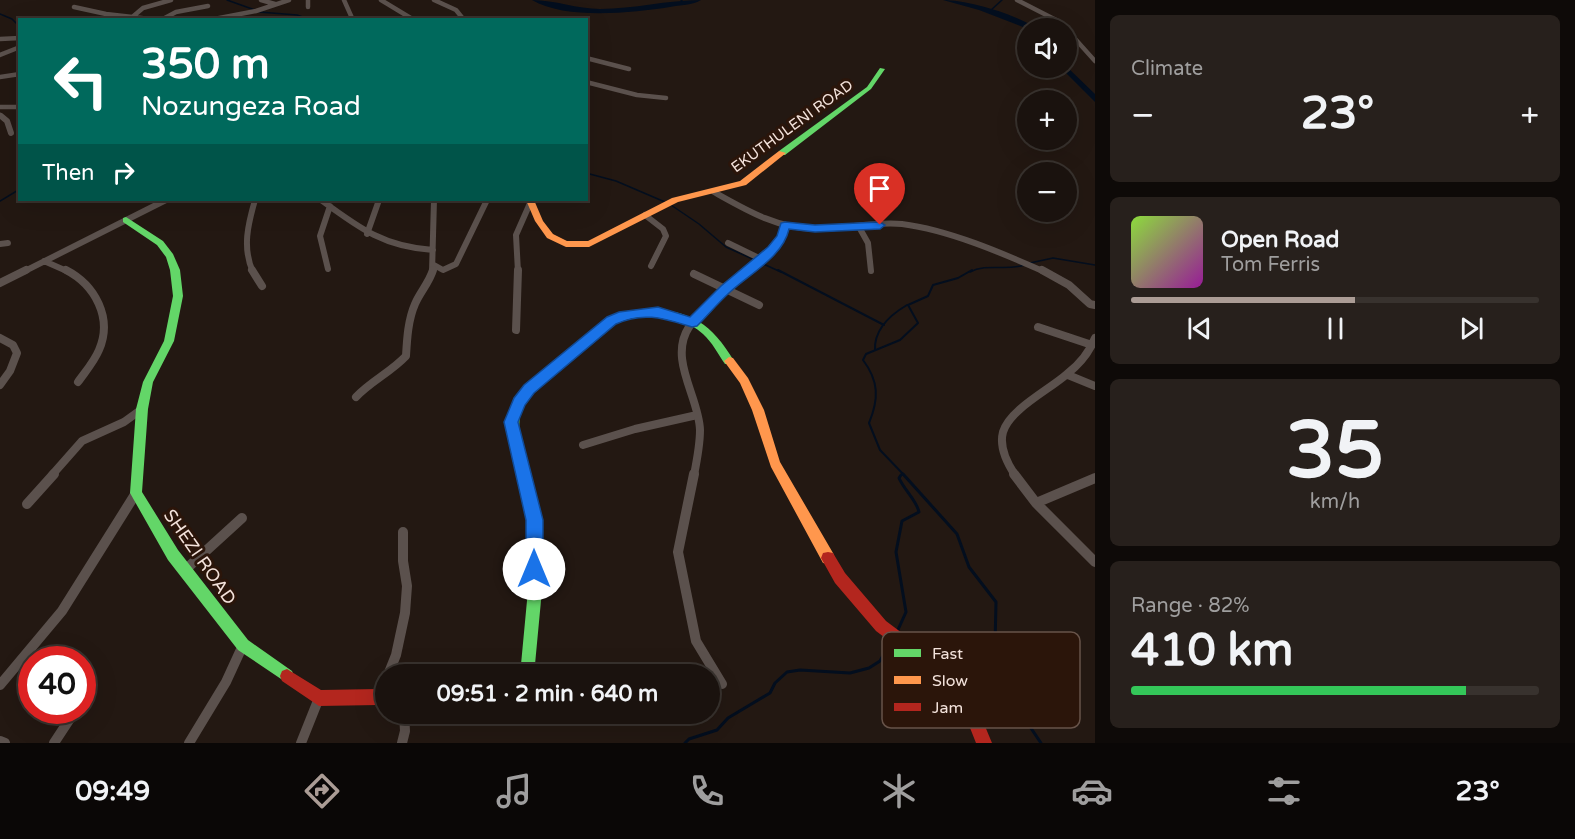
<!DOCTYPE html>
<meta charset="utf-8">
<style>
:root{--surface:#1a120e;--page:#27201c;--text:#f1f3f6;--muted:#9f9e9e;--line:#38322e;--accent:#ab9c95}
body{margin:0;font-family:"Varela Round",sans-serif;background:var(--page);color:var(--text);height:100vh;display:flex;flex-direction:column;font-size:22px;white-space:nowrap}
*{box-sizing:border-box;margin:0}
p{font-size:20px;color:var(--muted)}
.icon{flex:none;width:33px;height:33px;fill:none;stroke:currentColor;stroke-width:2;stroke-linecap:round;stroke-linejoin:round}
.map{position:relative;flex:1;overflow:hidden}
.panel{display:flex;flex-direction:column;gap:15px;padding:15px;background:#0e0a08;width:480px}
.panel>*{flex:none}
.guide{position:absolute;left:18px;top:18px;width:570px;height:183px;border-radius:0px;box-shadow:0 6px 24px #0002,0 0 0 2px var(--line);background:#00695c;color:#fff;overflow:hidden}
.controls{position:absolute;left:1017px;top:18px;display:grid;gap:12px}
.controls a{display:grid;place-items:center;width:60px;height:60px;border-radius:50%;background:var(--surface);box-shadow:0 6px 24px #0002,0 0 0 2px var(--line);font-size:30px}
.speed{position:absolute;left:18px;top:646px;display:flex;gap:12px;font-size:30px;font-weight:700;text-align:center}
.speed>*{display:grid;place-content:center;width:78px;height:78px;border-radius:50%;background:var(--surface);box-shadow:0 6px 24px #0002,0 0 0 2px var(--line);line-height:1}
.speed .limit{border:9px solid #d22;background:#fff;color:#111}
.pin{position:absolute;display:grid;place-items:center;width:51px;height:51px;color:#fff;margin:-62px -26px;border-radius:50% 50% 50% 0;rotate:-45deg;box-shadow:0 0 6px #0007}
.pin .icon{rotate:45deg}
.me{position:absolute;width:66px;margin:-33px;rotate:0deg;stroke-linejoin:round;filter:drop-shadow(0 0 4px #0008)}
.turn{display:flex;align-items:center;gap:21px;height:126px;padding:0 24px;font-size:27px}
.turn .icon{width:78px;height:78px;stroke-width:2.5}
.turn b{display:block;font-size:42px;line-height:51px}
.then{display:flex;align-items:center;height:57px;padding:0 24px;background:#0003;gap:12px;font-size:22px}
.big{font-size:45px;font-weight:700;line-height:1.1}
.panel .tile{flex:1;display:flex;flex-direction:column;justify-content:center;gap:9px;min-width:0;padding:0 21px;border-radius:9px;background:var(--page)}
.panel .dial{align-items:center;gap:0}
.dial b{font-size:78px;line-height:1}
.song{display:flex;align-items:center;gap:18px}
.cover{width:72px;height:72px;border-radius:9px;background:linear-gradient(135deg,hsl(90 70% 55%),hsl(300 70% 35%))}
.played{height:6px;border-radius:3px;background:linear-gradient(90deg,var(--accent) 55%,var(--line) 55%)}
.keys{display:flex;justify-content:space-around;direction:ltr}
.heat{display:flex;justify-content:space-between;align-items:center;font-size:33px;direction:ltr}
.charge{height:9px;border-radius:4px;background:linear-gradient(90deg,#34c759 82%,var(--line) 0)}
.trip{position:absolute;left:375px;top:664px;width:345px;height:60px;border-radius:30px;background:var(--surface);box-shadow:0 6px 24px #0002,0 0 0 2px var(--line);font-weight:700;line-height:60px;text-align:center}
.tab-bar{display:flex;height:96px;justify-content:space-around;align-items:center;background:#0a0706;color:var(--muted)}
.tab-bar .icon{width:42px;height:42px}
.tab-bar .on{color:var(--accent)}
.tab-bar b{font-size:27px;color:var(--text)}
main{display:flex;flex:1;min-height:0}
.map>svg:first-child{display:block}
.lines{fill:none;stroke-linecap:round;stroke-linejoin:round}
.stream-far2{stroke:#030e1e;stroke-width:1.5}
.stream-far1{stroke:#030e1e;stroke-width:2}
.stream{stroke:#030e1e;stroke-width:3}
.river{fill:#030e1e;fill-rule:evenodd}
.street-far3{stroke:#5b514d;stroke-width:4.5}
.street-far2{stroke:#5b514d;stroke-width:6}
.street-far1{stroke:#5b514d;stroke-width:8}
.street{stroke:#5b514d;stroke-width:10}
.fast{fill:#63d668;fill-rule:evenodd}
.slow{fill:#ff974d;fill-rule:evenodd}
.jam{fill:#b3261e;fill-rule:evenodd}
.route{fill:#1a73e8;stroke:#114b97;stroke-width:1.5}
.labels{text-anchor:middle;stroke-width:6;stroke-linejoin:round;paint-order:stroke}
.far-street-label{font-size:15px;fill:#f4e3dc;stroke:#2b150a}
.street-label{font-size:18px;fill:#f4e3dc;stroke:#2b150a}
.key{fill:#2b150a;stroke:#675349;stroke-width:1.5}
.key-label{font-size:16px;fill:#f4e3dc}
</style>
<main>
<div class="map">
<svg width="1095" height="743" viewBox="0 0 1095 743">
<rect width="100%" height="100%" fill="#231812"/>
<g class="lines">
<!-- stream-far2 -->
<path class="stream-far2" d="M227,0L255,10
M681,0L683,2
M990,11L1002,0
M259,12L297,15L311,20
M0,14L12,19L20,27
M320,20L331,17L335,20
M586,173L616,181L665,202
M0,201L20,189
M671,205L699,224L726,247L781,272
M1030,263L1053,258L1095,265
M970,272C986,263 1007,271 1025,265"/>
<!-- stream-far1 -->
<path class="stream-far1" d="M778,270L884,325
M875,350C874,329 890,315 907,305
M904,475L880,450L869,423C879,399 879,381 863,360L866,354L900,340L918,323L908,305L928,296L933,285L958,278L972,270"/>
<!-- stream -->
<path class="stream" d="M903,474L957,534L969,567L996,602L995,645L1006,675L1010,697L1041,743
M897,632L906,612L896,552L902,521L919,512C916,499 904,490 899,478L901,475
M685,743L689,739L717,730L728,718L770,693L775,683L787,672L800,670L850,673L869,668L880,661L891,641"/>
<!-- river -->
<path class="river" d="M532,0C555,0 577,9 600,9C634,9 667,0 701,0C693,5 680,5 670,7C631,13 566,20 532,0Z
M943,0C968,0 1015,14 1036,28L1028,29L979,10Z
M1066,66L1095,94V102L1063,70L1062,68Z"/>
<!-- street-far3 -->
<path class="street-far3" d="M261,0L275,4
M308,0V7
M344,0L352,18
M381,0L414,20
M434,0L456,10L464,20
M1017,0L1060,22L1095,61
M74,7L106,14L159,20
M130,19L143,8L171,0
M161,20L176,12L208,6
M209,20L256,11L289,0
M0,39L20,38
M0,55L20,47
M586,58L629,69
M0,77L20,74
M586,82L637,95L666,98
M0,107H20
M0,115L3,118"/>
<!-- street-far2 -->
<path class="street-far2" d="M1,116L7,121L11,133
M714,192C746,210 778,229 816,229C844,229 874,221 902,224C949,230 1002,253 1045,272
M321,200C359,228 384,247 433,250
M645,215L663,229L666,236L651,266
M859,227L868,243L871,271
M367,234L379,200
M728,243L761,259
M0,244L8,243
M44,261L69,272
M434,265L443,270L456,264L487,200
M328,269L320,236L330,206
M23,272L166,200
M253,272C242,248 248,224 255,200
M432,272L434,200
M518,272L516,235L531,201
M746,272L779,243L785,226"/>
<!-- street-far1 -->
<path class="street-far1" d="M66,270C95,285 113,318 99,350C94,362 85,372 78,382
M252,270L262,286
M1042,270L1069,285L1090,304L1095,305
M694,274L759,305
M0,283L26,270
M1038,327L1092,345
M516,330L518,270
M0,338L13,345L17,353L10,371L0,385
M1068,375L1095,386
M356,397C371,381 391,372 406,356C407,339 408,320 415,304C420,292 429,283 433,270
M583,445L635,429L697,415
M52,475L82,441L124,422L142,409
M694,475C697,460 700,445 700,430C699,397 668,359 689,327C703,305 728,288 748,270
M1015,475C1007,463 999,447 1003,432C1010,409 1049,390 1067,374C1080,364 1089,353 1095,338"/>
<!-- street -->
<path class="street" d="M694,474L678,552L696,641L722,684
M1014,474L1036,503L1095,562
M1036,503L1095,478
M27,504L54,474
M185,570L242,518
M388,675L396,655L405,613L407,586L403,561V532
M0,685L62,611L136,493
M82,696L87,684
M378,697L386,681
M0,741L5,743
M54,743L75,711
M189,743L226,682L243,645
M301,743L319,698
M402,743L405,731L404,714"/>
<!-- fast -->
<path class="fast" d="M880,68L885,69L871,89L785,155H779V151L867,87Z
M126,217L163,241L173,254L180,270L183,296L174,341L153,382L148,409L142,492L178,550L248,640L292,671L294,676L292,681L287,683L238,650L168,560L130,493L136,409L143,382L164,341L173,296L170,270L166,257L157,245L123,222V218Z
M647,309C691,310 712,324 734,361L733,364H725C718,354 712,342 703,334C679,312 644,313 614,322L532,395L520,411L519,430L536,496L542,548V590L534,675H520L528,590L529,548L524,496L507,430L509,410L524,389L608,318L622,313Z"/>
<!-- slow -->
<path class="slow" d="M779,151L786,153L746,185L678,202L589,247H566L547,238L535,221L526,200H534L543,221L553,234L567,241H588L672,198L740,181Z
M729,357L733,358L748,378L764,410L780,462L833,553L835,558L833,563L828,564L823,563L771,467L752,410L740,383L724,361Z"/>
<!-- jam -->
<path class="jam" d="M828,552L833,553L845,573L886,621L954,672L970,690L992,743H976L959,700L944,682L876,631L835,583L821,558L823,553Z
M287,669L321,690L378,689L386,691V706L378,705L319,706L282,681L280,676L282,671Z"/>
</g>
<!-- route -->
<path class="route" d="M785,222L815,225L880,222L885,225L880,229L815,232L789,229C783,257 749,274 729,293C718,303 708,315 697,326L692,327C665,319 644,311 616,324L534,393L525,405L518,422L543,520V569L541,575L534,577L528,575L526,569V520L504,422L514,398L524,385L607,317L619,312L658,307L690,317L721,286L768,247L777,236L781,223Z"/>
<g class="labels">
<!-- far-street labels -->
<g class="far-street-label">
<text transform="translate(792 126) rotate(-36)" y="5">EKUTHULENI ROAD</text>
</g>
<!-- street labels -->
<g class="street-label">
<text transform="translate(200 557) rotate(55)" y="6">SHEZI ROAD</text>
</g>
</g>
<!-- legend -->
<rect x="882" y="632" width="198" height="96" rx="9" class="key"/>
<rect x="894" y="649" width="27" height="8" fill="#63d668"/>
<rect x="894" y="676" width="27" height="8" fill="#ff974d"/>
<rect x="894" y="703" width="27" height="8" fill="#b3261e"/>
<g class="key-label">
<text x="932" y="659">Fast</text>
<text x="932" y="686">Slow</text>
<text x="932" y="713">Jam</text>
</g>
</svg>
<div class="controls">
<a><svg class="icon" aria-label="sound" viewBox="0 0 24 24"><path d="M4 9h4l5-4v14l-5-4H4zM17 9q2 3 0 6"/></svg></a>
<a>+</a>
<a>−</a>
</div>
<div class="speed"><div class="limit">40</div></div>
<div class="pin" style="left:880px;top:225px;background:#d93025"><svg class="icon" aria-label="arrive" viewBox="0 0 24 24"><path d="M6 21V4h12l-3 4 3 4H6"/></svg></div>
<svg class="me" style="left:534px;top:569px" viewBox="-20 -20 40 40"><circle r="19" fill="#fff"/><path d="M0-13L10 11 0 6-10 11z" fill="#1a73e8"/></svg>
<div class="trip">09:51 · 2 min · 640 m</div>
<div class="guide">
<div class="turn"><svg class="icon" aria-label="left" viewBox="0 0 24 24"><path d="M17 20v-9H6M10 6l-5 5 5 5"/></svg><div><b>350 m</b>Nozungeza Road</div></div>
<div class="then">Then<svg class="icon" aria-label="right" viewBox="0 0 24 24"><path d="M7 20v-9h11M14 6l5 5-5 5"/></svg></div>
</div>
</div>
<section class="panel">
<div class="tile"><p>Climate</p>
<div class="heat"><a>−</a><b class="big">23°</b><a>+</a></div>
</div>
<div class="tile">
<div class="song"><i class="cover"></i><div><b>Open Road</b><p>Tom Ferris</p></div></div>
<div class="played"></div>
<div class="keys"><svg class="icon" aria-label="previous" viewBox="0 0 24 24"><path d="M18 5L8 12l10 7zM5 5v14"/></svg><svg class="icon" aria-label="pause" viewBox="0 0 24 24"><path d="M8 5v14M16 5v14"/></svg><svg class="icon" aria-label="next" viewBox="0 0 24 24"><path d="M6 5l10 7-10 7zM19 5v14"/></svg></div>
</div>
<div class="tile dial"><b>35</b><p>km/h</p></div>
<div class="tile"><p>Range · 82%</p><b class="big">410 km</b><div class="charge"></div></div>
</section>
</main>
<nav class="tab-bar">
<b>09:49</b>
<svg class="icon on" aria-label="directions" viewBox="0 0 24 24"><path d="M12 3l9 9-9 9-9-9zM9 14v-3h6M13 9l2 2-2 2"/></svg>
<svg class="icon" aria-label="music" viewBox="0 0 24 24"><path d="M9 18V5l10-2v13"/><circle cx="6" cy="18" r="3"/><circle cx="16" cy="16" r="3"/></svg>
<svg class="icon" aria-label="phone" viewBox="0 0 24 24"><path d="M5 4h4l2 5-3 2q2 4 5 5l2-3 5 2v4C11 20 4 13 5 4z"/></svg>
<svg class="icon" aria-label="climate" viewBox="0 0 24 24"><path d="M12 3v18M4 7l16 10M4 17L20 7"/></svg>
<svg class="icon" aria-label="car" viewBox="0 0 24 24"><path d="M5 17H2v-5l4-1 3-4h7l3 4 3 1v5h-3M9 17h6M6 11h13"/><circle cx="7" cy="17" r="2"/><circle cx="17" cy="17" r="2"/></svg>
<svg class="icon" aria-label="filters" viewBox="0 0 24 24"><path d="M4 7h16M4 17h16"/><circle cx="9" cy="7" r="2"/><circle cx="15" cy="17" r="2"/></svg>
<b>23°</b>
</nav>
